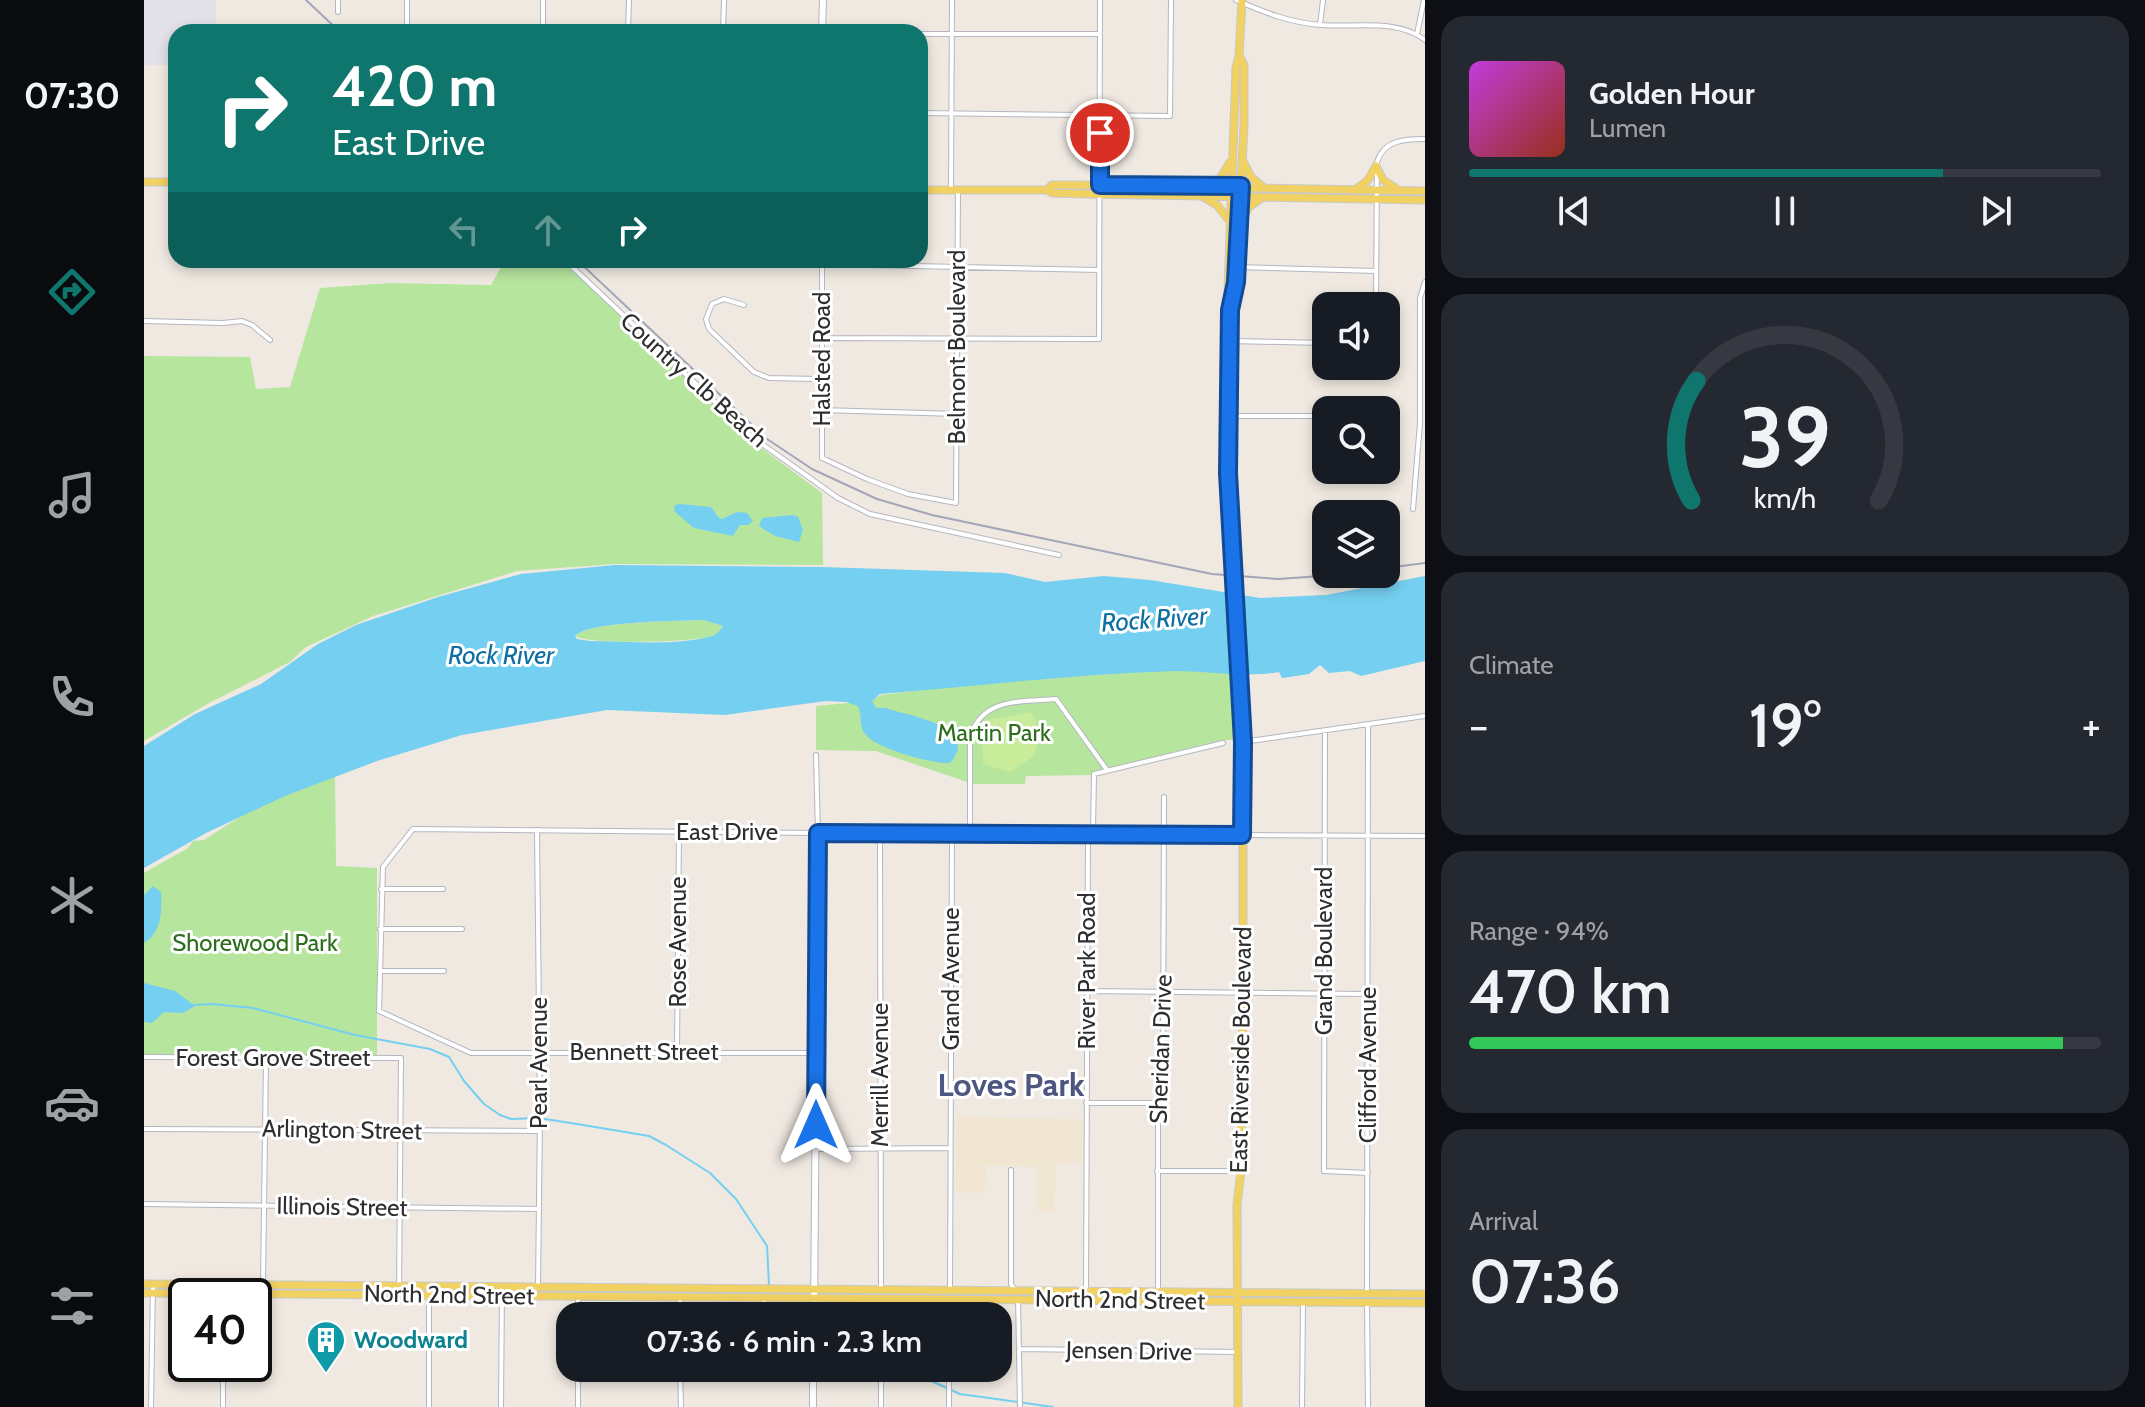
<!DOCTYPE html>
<meta charset="utf-8">
<style>
:root{--surface:#171b24;--page:#242831;--text:#f1f3f6;--muted:#9ea1a6;--line:#363941;--accent:#0f766e}
body{margin:0;font-family:Cabin,sans-serif;background:var(--page);color:var(--text);height:100vh;display:flex;flex-direction:column;font-size:30px;white-space:nowrap}
*{box-sizing:border-box;margin:0}
p{font-size:26px;color:var(--muted)}
.icon{flex:none;width:44px;height:44px;fill:none;stroke:currentColor;stroke-width:2;stroke-linecap:round;stroke-linejoin:round}
.map{position:relative;flex:1;overflow:hidden}
.sheet{display:flex;flex-direction:column;gap:16px;padding:16px;background:#0d0f14;width:720px}
.sheet>*{flex:none}
.top-card{position:absolute;left:24px;top:24px;width:760px;height:244px;border-radius:24px;box-shadow:0 4px 12px #0003;background:#0f766e;color:#fff;overflow:hidden}
.fabs{position:absolute;left:1168px;top:292px;display:grid;gap:16px}
.fabs a{display:grid;place-items:center;width:88px;height:88px;border-radius:16px;background:var(--surface);box-shadow:0 4px 12px #0003;font-size:40px}
.speed{position:absolute;left:24px;top:1278px;display:flex;gap:16px;font-size:40px;font-weight:700;text-align:center}
.speed>*{display:grid;place-content:center;width:104px;height:104px;border-radius:50%;background:var(--surface);box-shadow:0 4px 12px #0003;line-height:1}
.speed .limit{border:4px solid #111;border-radius:12px;background:#fff;color:#111}
.pin{position:absolute;display:grid;place-items:center;width:68px;height:68px;color:#fff;margin:-34px;border:4px solid #fff;border-radius:50%;box-shadow:0 2px 8px #0007}
.me{position:absolute;width:88px;margin:-44px;rotate:0deg;stroke-linejoin:round;filter:drop-shadow(0 0 6px #0008)}
.turn{display:flex;align-items:center;gap:28px;height:168px;padding:0 32px;font-size:36px}
.turn .icon{width:104px;height:104px;stroke-width:2.5}
.turn b{display:block;font-size:56px;line-height:68px}
.lanes{display:flex;align-items:center;height:76px;padding:0 32px;background:#0003;justify-content:center;gap:40px;direction:ltr}
.lanes .off{opacity:.35}
.big{font-size:60px;font-weight:600;line-height:1.1}
.sheet .widget{flex:1;display:flex;flex-direction:column;justify-content:center;gap:12px;min-width:0;padding:0 28px;border-radius:24px;background:var(--page)}
.sheet .dial{align-items:center;gap:0}
.dial svg{height:208px;overflow:visible;fill:none;stroke:var(--line);stroke-width:7;stroke-linecap:round;text-anchor:middle}
.dial text{fill:var(--text);stroke:none}
.song{display:flex;align-items:center;gap:24px}
.cover{width:96px;height:96px;border-radius:12px;background:linear-gradient(135deg,hsl(290 70% 55%),hsl(10 70% 35%))}
.played{height:8px;border-radius:4px;background:linear-gradient(90deg,var(--accent) 75%,var(--line) 75%)}
.keys{display:flex;justify-content:space-around;direction:ltr}
.heat{display:flex;justify-content:space-between;align-items:center;font-size:44px;direction:ltr}
.charge{height:12px;border-radius:6px;background:linear-gradient(90deg,#34c759 94%,var(--line) 0)}
.trip{position:absolute;left:412px;top:1302px;width:456px;height:80px;border-radius:24px;background:var(--surface);box-shadow:0 4px 12px #0003;font-weight:600;line-height:80px;text-align:center}
main{display:flex;flex:1;min-height:0}
.tab-bar{display:flex;flex-direction:column;width:144px;justify-content:space-around;align-items:center;background:#090b0e;color:var(--muted)}
.tab-bar .icon{width:56px;height:56px}
.tab-bar .current{color:var(--accent)}
.tab-bar b{font-size:36px;color:var(--text)}
.map>svg:first-child{display:block}
.industrial{fill:#e3e1e8}
.education{fill:#f0e6d1}
.green{fill:#b6e59e}
.pitch{fill:#c9ec9a}
.water{fill:#75cff0;fill-rule:evenodd}
.lines{fill:none;stroke-linecap:round;stroke-linejoin:round}
.stream{stroke:#75cff0;stroke-width:2}
.street-casing{stroke:#b4b7c1;stroke-width:6}
.secondary-casing{stroke:#b4b7c1;stroke-width:8}
.primary-casing{stroke:#c9c9c9;stroke-width:9}
.street{stroke:#fff;stroke-width:4}
.secondary{stroke:#fff;stroke-width:6}
.primary{stroke:#f2d163;stroke-width:7}
.rail{stroke:#a3a6b8;stroke-width:2}
.primary-bridge-casing{stroke:#c9c9c9;stroke-width:9;stroke-linecap:butt}
.primary-bridge{stroke:#f2d163;stroke-width:7}
.route-casing{stroke:#114b97;stroke-width:20}
.route{stroke:#1a73e8;stroke-width:14}
.labels{text-anchor:middle;stroke-width:6;stroke-linejoin:round;paint-order:stroke}
.street-label{font-size:24px;fill:#2e2e2e;stroke:#fff}
.park-label{font-size:24px;fill:#2c6e1b;stroke:#fff}
.culture-label{font-size:24px;font-weight:bold;fill:#0d838f;stroke:#fff;text-anchor:start}
.water-label{font-size:26px;font-style:italic;fill:#0d6fa3;stroke:#fff}
.district-label{font-size:32px;font-weight:bold;fill:#4d5680;stroke:#fff}
</style>
<main>
<nav class="tab-bar">
<b>07:30</b>
<svg class="icon current" aria-label="directions" viewBox="0 0 24 24"><path d="M12 3l9 9-9 9-9-9zM9 14v-3h6M13 9l2 2-2 2"/></svg>
<svg class="icon" aria-label="music" viewBox="0 0 24 24"><path d="M9 18V5l10-2v13"/><circle cx="6" cy="18" r="3"/><circle cx="16" cy="16" r="3"/></svg>
<svg class="icon" aria-label="phone" viewBox="0 0 24 24"><path d="M5 4h4l2 5-3 2q2 4 5 5l2-3 5 2v4C11 20 4 13 5 4z"/></svg>
<svg class="icon" aria-label="climate" viewBox="0 0 24 24"><path d="M12 3v18M4 7l16 10M4 17L20 7"/></svg>
<svg class="icon" aria-label="car" viewBox="0 0 24 24"><path d="M5 17H2v-5l4-1 3-4h7l3 4 3 1v5h-3M9 17h6M6 11h13"/><circle cx="7" cy="17" r="2"/><circle cx="17" cy="17" r="2"/></svg>
<svg class="icon" aria-label="filters" viewBox="0 0 24 24"><path d="M4 7h16M4 17h16"/><circle cx="9" cy="7" r="2"/><circle cx="15" cy="17" r="2"/></svg>
</nav>
<div class="map">
<svg width="1281" height="1407" viewBox="0 0 1281 1407">
<rect width="100%" height="100%" fill="#efe9e1"/>
<!-- industrial -->
<path class="industrial" d="M0,0H72V32H32V65H0Z"/>
<!-- education -->
<path class="education" d="M812,1117L938,1119V1163H911L910,1212H893V1167L842,1165L841,1193L812,1192Z"/>
<!-- green -->
<path class="green" d="M361,260H418L616,447L678,493L679,565L471,564L373,571L229,616L162,647L146,662L65,703L0,741V356L106,357L112,389L146,387L176,288L246,283L347,285Z
M560,620L579,626C576,632 571,636 565,637C545,642 445,645 431,636C447,621 535,621 560,620Z
M997,671H1088L1094,739L1074,741L948,772L947,775L882,776L881,784H829L732,751L672,750V706L726,701L737,695L865,679Z
M191,776L192,866L233,868V1056L0,1055V873L44,848L49,841L60,840L122,800Z"/>
<!-- pitch -->
<path class="pitch" d="M888,712L896,734L890,756L866,772L839,764L838,726L843,720Z"/>
<!-- water -->
<path class="water" d="M536,504L567,507L574,517L578,519L593,512L603,513L609,521L604,525H596L589,536L550,528L530,511L531,505Z
M649,515L654,517L659,530L655,542L631,536L615,526L618,518Z
M471,565L678,567L861,573L901,582L960,576L1006,580L1116,598L1182,595L1281,576V661L1217,676L1206,671L1185,673L1176,665L1165,674L1138,678L1135,672C1101,678 1065,671 1030,671C932,674 834,686 736,694L728,701L732,708H741C765,716 838,726 806,763H799C781,761 734,749 722,735C714,727 719,716 714,706L702,702L682,701L581,715L463,710L318,735L233,761L141,796L62,833L0,868V746L51,714L117,684L174,644L212,625L294,597L377,574ZM560,620L579,626C575,632 571,636 564,637C529,646 483,641 446,641L433,639L431,636C445,621 536,621 560,620Z
M9,886L17,892C18,911 18,932 0,943V895Z
M0,983L31,991L51,1006L39,1013L20,1012L8,1023L0,1022Z"/>
<g class="lines">
<!-- stream -->
<path class="stream" d="M48,1005L68,1004L109,1008L211,1035L286,1049L305,1057L320,1081L340,1104L356,1115L367,1119L395,1118L439,1125L505,1136L522,1145L566,1173L592,1199L623,1246L625,1285
M626,1291L634,1316
M759,1368L816,1394L909,1407"/>
<!-- street casing -->
<g class="street-casing">
<path id="street" d="M1092,0C1119,12 1147,23 1177,25C1210,28 1253,18 1281,40
M194,12V0
M1176,25L1179,0
M263,27L545,32
M399,30V0
M263,32V0
M484,32L485,0
M579,32L580,0
M776,34H956
M1273,34L1280,0
M776,113L1026,116L1027,0
M807,188L808,0
M421,260L607,436L694,498L726,514L915,555
M678,260V458L723,479L764,494L812,503L814,191
M678,264L955,270
M1093,267L1232,271
M600,305L580,299L568,304L562,319L565,329L610,372L625,378L675,379
M1232,306L1233,162C1240,140 1260,139 1281,139
M0,321L79,323L98,321L108,325L126,340
M676,338L955,339L956,0
M1086,341L1182,343
M677,410L813,414
M1085,416H1182
M1269,509L1276,423V298L1281,282
M1181,731L1180,1171L1224,1173
M1099,742L1281,716
M672,755L674,833L269,829L239,867L235,1011L327,1053H673
M393,830L396,1114L394,1287
M736,833L737,1291
M826,833V737C838,697 878,702 912,699L963,770
M949,833L950,774L1079,743
M1099,835L1281,836
M237,889H299
M236,929H318
M236,971H300
M943,991L1224,994
M533,1053L535,832
M0,1057L257,1058L255,1294
M942,1103H1015
M0,1129L395,1131
M672,1149L806,1148
M867,1170V1284L871,1290
M1013,1171H1097
M0,1204L395,1209
M119,1284L122,1059
M806,1291L808,834
M942,1291L944,834
M1223,1293L1224,724
M434,1297V1316
M536,1298V1316
M619,1299L623,1316
M874,1299L876,1407
M1014,1300V1116L1019,1079L1020,797
M1223,1302L1224,1407
M737,1316V1300
M806,1316V1300
M876,1349L1093,1352
M536,1368L537,1407
M805,1368V1407
M582,1370L669,1372
M7,1407L9,1284
M79,1407V1364
M285,1407V1286
M357,1407L358,1287
M434,1407V1368
M737,1407V1368
M1158,1407L1159,1303"/>
</g>
<!-- secondary casing -->
<g class="secondary-casing">
<path id="secondary" d="M678,32L679,0
M670,1316L674,833L1098,835
M669,1407V1368"/>
</g>
<!-- primary casing -->
<g class="primary-casing">
<path id="primary" d="M1100,163L1107,177L1119,187
M1232,166L1239,180L1253,189
M0,182H32
M1065,183L1076,179L1086,162
M776,190H903L908,185H934L1281,191
M903,190L908,193L946,194L1281,200
M1211,190L1224,180L1232,166
M1056,195L1073,205L1084,219
M1096,222L1105,207L1116,199
M1087,297L1084,291L1092,67L1095,56L1098,0
M1087,548L1085,496L1086,310L1092,282L1100,125V65L1095,56
M0,1284L1281,1294
M0,1293L1281,1303
M1094,1407L1093,1205L1097,1171L1099,992V742L1095,693"/>
</g>
<!-- street -->
<use href="#street" class="street"/>
<!-- secondary -->
<use href="#secondary" class="secondary"/>
<!-- primary -->
<use href="#primary" class="primary"/>
<!-- rail -->
<path class="rail" d="M162,0L196,32
M433,260L623,439L668,469L733,499L788,515L1068,574L1134,579L1206,574
M1242,568L1281,563"/>
<!-- primary-bridge casing -->
<g class="primary-bridge-casing">
<path id="primary-bridge" d="M1087,548L1095,693"/>
</g>
<!-- primary-bridge -->
<use href="#primary-bridge" class="primary-bridge"/>
</g>
<g class="lines">
<!-- route casing -->
<g class="route-casing">
<path id="route" d="M672,1125L674,833L1098,835L1099,742L1084,473L1086,310L1092,282L1097,186L956,185V133"/>
</g>
<!-- route -->
<use href="#route" class="route"/>
</g>
<!-- icons -->
<defs>
<g id="building-pin" transform="scale(2)"><path d="M0 17L-7.5 6A9.5 9.5 0 1 1 7.5 6Z" fill="#0f9aa8" stroke="#fff"/><path d="M-4-6H4V6H1V3H-1V6H-4ZM-2.5-4.3h1.7v1.8h-1.7ZM.8-4.3h1.7v1.8H.8ZM-2.5-1h1.7V.8h-1.7ZM.8-1h1.7V.8H.8Z" fill="#fff"/></g>
</defs>
<g fill-rule="evenodd">
<use href="#building-pin" x="182" y="1340"/>
</g>
<g class="labels">
<!-- street labels -->
<g class="street-label">
<text transform="translate(813 347) rotate(-90)" y="8">Belmont Boulevard</text>
<text transform="translate(678 359) rotate(-90)" y="8">Halsted Road</text>
<text transform="translate(550 380) rotate(42)" y="8">Country Clb Beach</text>
<text x="583" y="840">East Drive</text>
<text transform="translate(534 942) rotate(-90)" y="8">Rose Avenue</text>
<text transform="translate(1180 951) rotate(-90)" y="8">Grand Boulevard</text>
<text transform="translate(943 971) rotate(-90)" y="8">River Park Road</text>
<text transform="translate(807 979) rotate(-90)" y="8">Grand Avenue</text>
<text transform="translate(1017 1049) rotate(-88)" y="8">Sheridan Drive</text>
<text transform="translate(1097 1050) rotate(-89)" y="8">East Riverside Boulevard</text>
<text x="500" y="1060">Bennett Street</text>
<text x="129" y="1066">Forest Grove Street</text>
<text transform="translate(395 1063) rotate(-90)" y="8">Pearl Avenue</text>
<text transform="translate(1224 1065) rotate(-90)" y="8">Clifford Avenue</text>
<text transform="translate(736 1075) rotate(-90)" y="8">Merrill Avenue</text>
<text transform="translate(198 1130) rotate(1)" y="8">Arlington Street</text>
<text transform="translate(198 1207) rotate(1)" y="8">Illinois Street</text>
<text transform="translate(305 1295) rotate(1)" y="8">North 2nd Street</text>
<text transform="translate(976 1300) rotate(1)" y="8">North 2nd Street</text>
<text transform="translate(985 1351) rotate(1)" y="8">Jensen Drive</text>
</g>
<!-- park labels -->
<g class="park-label">
<text x="850" y="741">Martin Park</text>
<text x="111" y="951">Shorewood Park</text>
</g>
<!-- culture labels -->
<g class="culture-label">
<text x="210" y="1348">Woodward</text>
</g>
<!-- water labels -->
<g class="water-label">
<text transform="translate(1010 619) rotate(-4)" y="9">Rock River</text>
<text x="357" y="664">Rock River</text>
</g>
<!-- district labels -->
<g class="district-label">
<text x="867" y="1096">Loves Park</text>
</g>
</g>
</svg>
<div class="fabs">
<a><svg class="icon" aria-label="sound" viewBox="0 0 24 24"><path d="M4 9h4l5-4v14l-5-4H4zM17 9q2 3 0 6"/></svg></a>
<a><svg class="icon" aria-label="search" viewBox="0 0 24 24"><circle cx="10" cy="10" r="6"/><path d="M15 15l6 6"/></svg></a>
<a><svg class="icon" aria-label="layers" viewBox="0 0 24 24"><path d="M12 4l9 5-9 5-9-5zM3 14l9 5 9-5"/></svg></a>
</div>
<div class="speed"><div class="limit">40</div></div>
<div class="pin" style="left:956px;top:133px;background:#d93025"><svg class="icon" aria-label="arrive" viewBox="0 0 24 24"><path d="M6 21V4h12l-3 4 3 4H6"/></svg></div>
<svg class="me" style="left:672px;top:1125px" viewBox="-20 -20 40 40"><path d="M0-17L14 15 0 8-14 15z" fill="#1a73e8" stroke="#fff" stroke-width="4"/></svg>
<div class="trip">07:36 · 6 min · 2.3 km</div>
<div class="top-card">
<div class="turn"><svg class="icon" aria-label="right" viewBox="0 0 24 24"><path d="M7 20v-9h11M14 6l5 5-5 5"/></svg><div><b>420 m</b>East Drive</div></div>
<div class="lanes"><svg class="icon off" aria-label="left" viewBox="0 0 24 24"><path d="M17 20v-9H6M10 6l-5 5 5 5"/></svg><svg class="icon off" aria-label="ahead" viewBox="0 0 24 24"><path d="M12 20V5M6 11l6-6 6 6"/></svg><svg class="icon" aria-label="right" viewBox="0 0 24 24"><path d="M7 20v-9h11M14 6l5 5-5 5"/></svg></div>
</div>
</div>
<section class="sheet">
<div class="widget">
<div class="song"><i class="cover"></i><div><b>Golden Hour</b><p>Lumen</p></div></div>
<div class="played"></div>
<div class="keys"><svg class="icon" aria-label="previous" viewBox="0 0 24 24"><path d="M18 5L8 12l10 7zM5 5v14"/></svg><svg class="icon" aria-label="pause" viewBox="0 0 24 24"><path d="M8 5v14M16 5v14"/></svg><svg class="icon" aria-label="next" viewBox="0 0 24 24"><path d="M6 5l10 7-10 7zM19 5v14"/></svg></div>
</div>
<div class="widget dial"><svg viewBox="0 0 100 80">
<path d="M14 69A42 42 0 1 1 86 69"/>
<path d="M14 69A42 42 0 0 1 16 23" stroke="#0f766e"/>
<text x="50" y="56" font-size="32" font-weight="700">39</text>
<text x="50" y="72" font-size="11">km/h</text>
</svg></div>
<div class="widget"><p>Climate</p>
<div class="heat"><a>−</a><b class="big">19°</b><a>+</a></div>
</div>
<div class="widget"><p>Range · 94%</p><b class="big">470 km</b><div class="charge"></div></div>
<div class="widget"><p>Arrival</p><b class="big">07:36</b></div>
</section>
</main>
